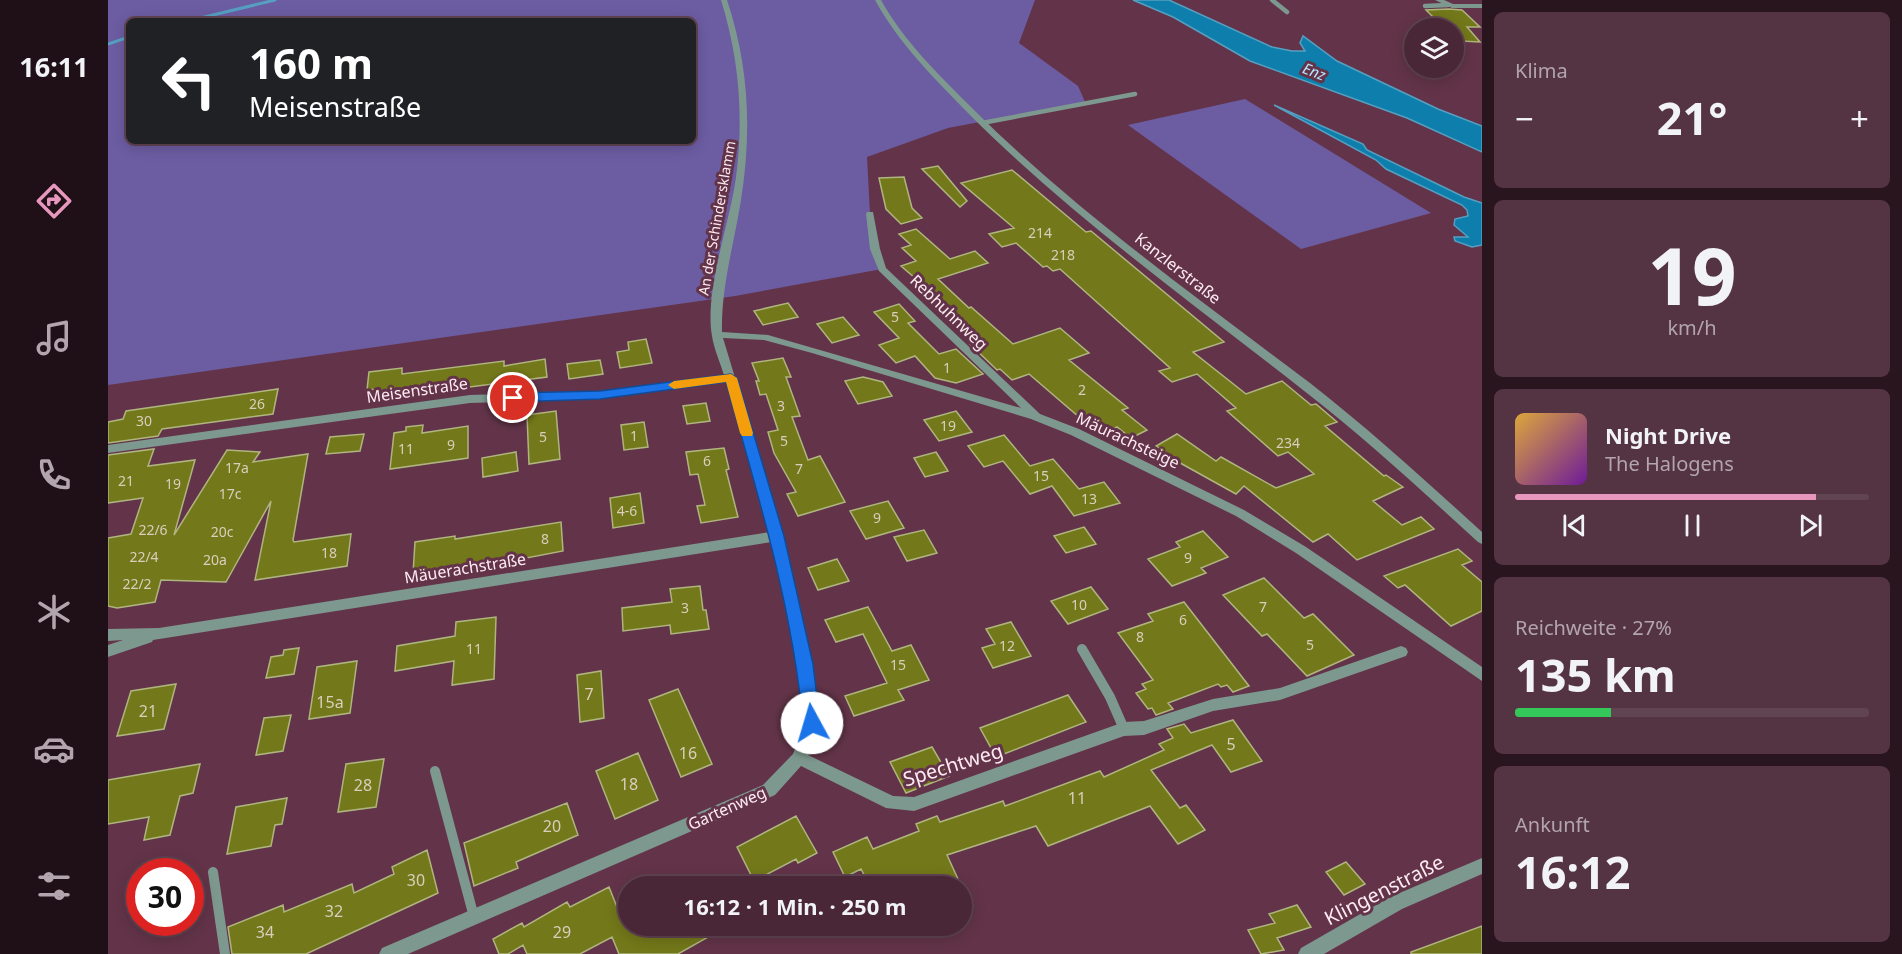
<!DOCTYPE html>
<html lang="de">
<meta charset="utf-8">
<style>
:root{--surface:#4a2737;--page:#543342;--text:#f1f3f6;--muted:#b2a5ad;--line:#614452;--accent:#e797bd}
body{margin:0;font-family:"Noto Sans",sans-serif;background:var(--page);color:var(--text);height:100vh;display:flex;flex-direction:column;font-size:22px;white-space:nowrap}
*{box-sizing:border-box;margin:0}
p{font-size:20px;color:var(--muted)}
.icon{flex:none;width:33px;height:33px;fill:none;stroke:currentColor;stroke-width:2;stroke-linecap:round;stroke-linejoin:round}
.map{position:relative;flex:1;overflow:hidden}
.details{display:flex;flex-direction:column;gap:12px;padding:12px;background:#29151e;width:420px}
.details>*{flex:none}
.top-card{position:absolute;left:18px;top:18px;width:570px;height:126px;border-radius:9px;box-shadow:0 3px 15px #0003,0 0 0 2px var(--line);background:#202124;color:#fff;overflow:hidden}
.fabs{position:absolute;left:1296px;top:18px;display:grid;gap:12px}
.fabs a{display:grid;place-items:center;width:60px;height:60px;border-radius:50%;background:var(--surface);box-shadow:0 3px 15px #0003,0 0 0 2px var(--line);font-size:30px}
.speed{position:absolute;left:18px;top:858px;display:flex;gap:12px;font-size:30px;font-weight:700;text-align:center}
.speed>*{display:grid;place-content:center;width:78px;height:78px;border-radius:50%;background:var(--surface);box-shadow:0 3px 15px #0003,0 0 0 2px var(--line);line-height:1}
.speed .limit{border:9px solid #d22;background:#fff;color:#111}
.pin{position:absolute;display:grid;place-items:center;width:51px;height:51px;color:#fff;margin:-26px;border:3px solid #fff;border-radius:50%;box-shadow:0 2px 6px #0007}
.me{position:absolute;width:66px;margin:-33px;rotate:354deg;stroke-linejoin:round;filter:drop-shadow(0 0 4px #0008)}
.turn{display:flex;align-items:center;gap:21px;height:126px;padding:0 24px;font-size:27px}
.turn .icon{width:78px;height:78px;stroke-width:2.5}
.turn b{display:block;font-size:42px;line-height:51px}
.big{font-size:45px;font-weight:700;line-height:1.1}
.details .card{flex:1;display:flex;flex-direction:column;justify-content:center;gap:9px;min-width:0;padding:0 21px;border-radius:9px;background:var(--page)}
.details .dial{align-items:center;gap:0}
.dial b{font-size:78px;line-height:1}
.song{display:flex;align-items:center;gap:18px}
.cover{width:72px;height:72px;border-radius:9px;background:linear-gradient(135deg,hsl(40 70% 55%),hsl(280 70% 35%))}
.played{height:6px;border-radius:3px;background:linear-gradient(90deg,var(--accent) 85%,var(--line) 85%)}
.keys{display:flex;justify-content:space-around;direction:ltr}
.heat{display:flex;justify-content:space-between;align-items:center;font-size:33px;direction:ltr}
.charge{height:9px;border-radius:4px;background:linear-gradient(90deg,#34c759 27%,var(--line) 0)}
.trip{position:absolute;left:510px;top:876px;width:354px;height:60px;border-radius:30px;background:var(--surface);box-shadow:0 3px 15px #0003,0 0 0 2px var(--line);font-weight:700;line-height:60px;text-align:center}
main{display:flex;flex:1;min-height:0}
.tabs{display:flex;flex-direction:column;width:108px;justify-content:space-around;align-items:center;background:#1e1016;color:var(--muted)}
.tabs .icon{width:42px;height:42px}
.tabs .current{color:var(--accent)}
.tabs b{font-size:27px;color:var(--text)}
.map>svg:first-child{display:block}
.green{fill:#6c5ca2;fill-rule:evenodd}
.water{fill:#0e7fac;stroke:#569fc1;stroke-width:1.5}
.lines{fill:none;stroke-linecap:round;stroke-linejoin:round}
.stream{stroke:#569fc1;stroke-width:3}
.building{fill:#73781a;stroke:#afb57f;stroke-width:1.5}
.service-far1{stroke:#7d988f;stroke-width:4.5}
.service{stroke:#7d988f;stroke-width:10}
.minor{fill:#7d988f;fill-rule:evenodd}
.route{fill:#1a73e8;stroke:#114b97;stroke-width:1.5}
.slow{fill:#f59e0b}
.labels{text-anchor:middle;stroke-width:6;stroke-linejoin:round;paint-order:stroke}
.far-street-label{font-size:14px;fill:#feebf2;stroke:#633449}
.number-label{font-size:14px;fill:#dbcebc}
.far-water-label{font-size:15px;font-style:italic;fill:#b7e3fc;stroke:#633449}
.street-label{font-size:16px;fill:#feebf2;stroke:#633449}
.near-number-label{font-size:16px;fill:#dbcebc}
.near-street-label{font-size:20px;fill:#feebf2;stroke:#633449}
</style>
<main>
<nav class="tabs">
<b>16:11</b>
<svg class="icon current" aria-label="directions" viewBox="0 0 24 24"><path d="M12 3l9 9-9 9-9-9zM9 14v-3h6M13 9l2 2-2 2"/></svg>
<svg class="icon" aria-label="music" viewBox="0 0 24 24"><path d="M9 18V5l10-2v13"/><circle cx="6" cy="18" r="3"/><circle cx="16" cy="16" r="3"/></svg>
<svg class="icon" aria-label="phone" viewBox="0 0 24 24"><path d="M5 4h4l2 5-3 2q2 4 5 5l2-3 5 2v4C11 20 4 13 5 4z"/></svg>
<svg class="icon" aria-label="climate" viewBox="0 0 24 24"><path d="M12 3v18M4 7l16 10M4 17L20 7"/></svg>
<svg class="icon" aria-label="car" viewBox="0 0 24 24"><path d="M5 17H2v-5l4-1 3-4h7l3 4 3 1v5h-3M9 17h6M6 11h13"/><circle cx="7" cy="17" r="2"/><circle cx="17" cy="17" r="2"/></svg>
<svg class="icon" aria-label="filters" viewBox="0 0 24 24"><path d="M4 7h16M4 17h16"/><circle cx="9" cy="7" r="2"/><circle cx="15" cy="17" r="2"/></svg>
</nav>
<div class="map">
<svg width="1374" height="954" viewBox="0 0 1374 954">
<rect width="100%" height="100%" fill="#633449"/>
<!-- green -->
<path class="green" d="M0,0H927L911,43L970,86L977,102L840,128L759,157L762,214L774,269L627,296L0,385ZM21,21H585V141H21Z
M1137,99L1323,213L1193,249L1020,125Z"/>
<!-- water -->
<path class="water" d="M1025,0H1061L1164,47L1184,51H1197L1192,43L1195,36L1229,61L1330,109L1374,126V152L1299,118L1142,61L1065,17Z
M1166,105L1255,144L1259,150L1356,197L1374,203V245L1364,247L1347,241L1346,237H1360L1346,225L1347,219L1360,216L1359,210L1354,205L1278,169L1268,160Z"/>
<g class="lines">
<!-- stream -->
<path class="stream" d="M80,21L167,0
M0,44L21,37"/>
</g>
<!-- building -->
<path class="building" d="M1341,9L1354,10L1372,27H1359L1372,42L1352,41L1346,33V28L1335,27L1318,10Z
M830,166L859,201L852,207L814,169Z
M904,170L978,232L983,231L1116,342L1085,352L1138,394L1174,381L1203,405L1208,404L1229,422L1217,426L1276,476L1278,475L1295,487L1265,501L1294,525L1313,517L1326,529L1249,560L1220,534L1205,542L1136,486L1128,494L1074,464L1048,446L1069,434L1108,461L1113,457L1168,488L1206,474L1180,452L1170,456L1119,411L1128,408L1089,374L1064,382L1051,371L1062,368L952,269L945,271L939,266L935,267L908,243L894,247L881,234L906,228L853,183Z
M796,177L804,208L814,218L793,224L778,209L771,178Z
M808,229L842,259L867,251L880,263L830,279L861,308L863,307L905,344L952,328L981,353L961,360L1020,408L1014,410L1039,430L1023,438L1009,427L992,435L921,374L904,380L892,369L889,370L862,344L865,343L837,318L842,316L817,292L821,290L793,266L808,261L794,248L803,245L791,234Z
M680,303L690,317L655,325L646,311Z
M791,304L807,321L800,323L831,354L848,349L875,374L848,383L827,378L807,356L788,363L771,345L791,338L766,312Z
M735,317L751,335L724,343L709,324Z
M538,339L544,363L512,368L509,352L521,350L520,342Z
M675,358L683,377H678L692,416L684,417L700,460L712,456L737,502L690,516L679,494L688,492L666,453L660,432L670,430L658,394L652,395L648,381H651L644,363Z
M437,359L439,377L269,399L270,389L259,390L261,372L294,368V374L396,361V366Z
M492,360L495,374L461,379L459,364Z
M755,377L775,382L784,396L750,404L737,381Z
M170,389L165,414L54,429L50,436L0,443V422L15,419L18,411Z
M598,403L602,421L579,424L575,406Z
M448,411L452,459L421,464L419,415Z
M848,411L864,432L831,441L816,420Z
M536,422L540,447L516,450L513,425Z
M315,425L314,433L360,426V458L282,469L286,433L298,431V427Z
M256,434L252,451L218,454L222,437Z
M896,435L922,466L945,459L971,489L996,482L1012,503L966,516L944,486L922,494L895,461L876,467L860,446Z
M616,448L621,469L618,470L630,517L593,523L589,506L597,505L590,474L582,475L578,452Z
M46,449L40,466L87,460L66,535L119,450L152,452L145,462L200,454L185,540L186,542L243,534L239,566L147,580L163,501L118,582L53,580L47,602L9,608L0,606V538L23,534L35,498L0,503V455Z
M408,452L410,471L375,477L374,458Z
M828,452L840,471L817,477L806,458Z
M532,493L536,523L505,528L502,498Z
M780,501L796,528L758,539L742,511Z
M453,522L455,551L365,568V565L305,574L307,542L347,536V539Z
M976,527L988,544L958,553L946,536Z
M816,530L829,553L799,561L786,537Z
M1095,531L1120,557L1093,568L1098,573L1064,586L1040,559L1072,547L1068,542Z
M1350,549L1364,561L1354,565L1374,582V611L1343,626L1297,585L1290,588L1276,576Z
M729,559L741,581L710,590L700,568Z
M1156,578L1196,618L1205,614L1246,655L1199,676L1159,634L1154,636L1115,595Z
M592,586L595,610H598L601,629L563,634L562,625L515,631L514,608L564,602L562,589Z
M983,587L1000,609L960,624L943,601Z
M1076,602L1141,686L1125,692L1119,685L1113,687L1110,684L1060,703L1065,709L1048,715L1044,708L1040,709L1028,693L1038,689L1034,684L1045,680L1010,633L1045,621L1040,614Z
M760,607L784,651L803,645L821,680L790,690L796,700L746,716L737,696L779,683L755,634L728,642L717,620Z
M388,617L386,679L344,685L346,661L287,671L289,646L347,636L348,622Z
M903,622L923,656L885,668L874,648L887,644L878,629Z
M191,648L186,674L158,678L163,657L175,655L176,650Z
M249,661L242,713L201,719L209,667Z
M493,671L496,718L472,722L469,675Z
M68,684L56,729L9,736L23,691Z
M570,689L604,764L573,777L541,700Z
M960,695L978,722L888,757L872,728Z
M183,715L175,751L148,755L156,718Z
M1125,720L1154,761L1123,772L1104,745L1043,770L1072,808L1078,805L1097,830L1070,844L1042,806L940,846L928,826L839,855L850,879L830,886H804L800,878L782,886H762L753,869L737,877L725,852L759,837L765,849L811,831L808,824L829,816L832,822L895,801L897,806L992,771L996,777L1056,750L1051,744L1065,738L1059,729L1076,724L1083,733Z
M824,747L841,776L798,793L782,762Z
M530,753L550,800L507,819L488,771Z
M276,759L268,807L230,812L238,764Z
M92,764L85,793L72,796L62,835L36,840L41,817L0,824V780Z
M179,798L174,824L167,825L163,846L119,854L128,807Z
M459,803L470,835L408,862L410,868L366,886L356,843Z
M688,816L709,853L690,863L688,859L646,881L629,847Z
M319,850L330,893L198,954H124L120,927L175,905L176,912L244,884L246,893L286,874L284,867Z
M1238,862L1257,884L1236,895L1218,872Z
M501,887L509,907L515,904L520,918V926H597L602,936L570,954H511L504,937L472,954H419L415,945L400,954H391L385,939L414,923L416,927L459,902L462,907Z
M1189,905L1203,927L1169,938L1176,950L1153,954L1140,930L1167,923L1161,914Z
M1374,926V954H1303V952Z"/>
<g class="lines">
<!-- service-far1 -->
<path class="service-far1" d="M1164,0L1179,12
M1317,6L1340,5
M874,123L1027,94"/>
<!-- service -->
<path class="service" d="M974,649L1002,697L1016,729
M327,771L366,917
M105,872L117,954"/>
<!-- minor -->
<path class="minor" d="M613,0H619C641,66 644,131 633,200C626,244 613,287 614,332L660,335L913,408L771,271L762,249L758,214L759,212H765L772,249L778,268L932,414L971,429L1136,510L1198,547L1374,667V681L1188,553L1128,516L963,435L923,419L704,353L656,340L615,338L675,536L704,664L711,723L700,755L785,796L806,797L1016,722L1036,721L1105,699L1172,688L1293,646L1298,648L1300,652L1298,656L1172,700L1105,711L1036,735L1016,736L806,811L778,808L693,766L667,795L300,954H271L274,948L655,785L685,754L697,723L690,664L664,542L45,640L44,642L0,657V645L15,640L0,641V629L51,628L662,532L618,382L492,399L362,403L0,453V445L362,395L492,391L616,375C612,362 606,349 604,336C596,291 622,223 628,177C636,116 631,58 613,0Z
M767,0H773C797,43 833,77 867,111C969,212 1087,296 1202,383C1262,430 1318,481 1374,532V544L1370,542C1313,490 1256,437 1195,390C1082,301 964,217 862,115C827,79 791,44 767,0Z
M1327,0H1336L1345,4H1374V8H1344Z
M1374,858V874L1294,909L1216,954H1190L1193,948L1282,897Z"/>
</g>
<!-- route -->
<path class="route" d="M623,374L629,378L676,536L705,664L712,723L709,728L704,730L698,728L695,723C684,605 650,495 618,382L492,399L405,402L399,398L405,393L492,391Z"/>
<!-- slow -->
<path class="slow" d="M623,374L629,378L645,433L644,436H634L632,433L618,382L566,389L560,385L566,381Z"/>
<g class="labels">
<!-- far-street labels -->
<g class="far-street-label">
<text transform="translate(609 218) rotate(-80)" y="5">An der Schindersklamm</text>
</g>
<!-- number labels -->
<g class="number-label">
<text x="932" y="238">214</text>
<text x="955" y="260">218</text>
<text x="787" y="322">5</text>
<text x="839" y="373">1</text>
<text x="974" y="395">2</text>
<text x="149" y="409">26</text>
<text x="673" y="411">3</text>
<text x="36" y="426">30</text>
<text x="840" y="431">19</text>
<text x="526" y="441">1</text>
<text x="435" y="442">5</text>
<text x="676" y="446">5</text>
<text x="1180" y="448">234</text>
<text x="343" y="450">9</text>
<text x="298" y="454">11</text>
<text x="599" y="466">6</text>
<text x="129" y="473">17a</text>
<text x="691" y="474">7</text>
<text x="933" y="481">15</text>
<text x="18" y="486">21</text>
<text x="65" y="489">19</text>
<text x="122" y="499">17c</text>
<text x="981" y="504">13</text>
<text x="519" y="516">4-6</text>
<text x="769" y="523">9</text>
<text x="45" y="535">22/6</text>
<text x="114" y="537">20c</text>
<text x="437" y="544">8</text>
<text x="221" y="558">18</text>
<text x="36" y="562">22/4</text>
<text x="1080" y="563">9</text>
<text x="107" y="565">20a</text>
<text x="29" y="589">22/2</text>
<text x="971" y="610">10</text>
<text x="1155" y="612">7</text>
<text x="577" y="613">3</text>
<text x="1075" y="625">6</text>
<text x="1032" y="642">8</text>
<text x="1202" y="650">5</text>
<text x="899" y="651">12</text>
<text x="366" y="654">11</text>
<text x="790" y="670">15</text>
</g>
<!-- far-water labels -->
<g class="far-water-label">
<text transform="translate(1206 72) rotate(21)" y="5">Enz</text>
</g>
<!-- street labels -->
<g class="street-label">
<text transform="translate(1070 268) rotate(38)" y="6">Kanzlerstraße</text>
<text transform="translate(841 312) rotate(44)" y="6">Rebhuhnweg</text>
<text transform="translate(309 390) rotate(-8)" y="6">Meisenstraße</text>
<text transform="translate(1020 440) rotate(25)" y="6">Mäurachsteige</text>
<text transform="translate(357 568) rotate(-9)" y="6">Mäuerachstraße</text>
<text transform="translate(619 808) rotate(-24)" y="6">Gartenweg</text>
</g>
<!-- near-number labels -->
<g class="near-number-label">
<text x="481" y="700">7</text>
<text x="222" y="708">15a</text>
<text x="40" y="717">21</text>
<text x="1123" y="750">5</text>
<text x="580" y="759">16</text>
<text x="521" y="790">18</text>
<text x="255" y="791">28</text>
<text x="969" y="804">11</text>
<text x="444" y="832">20</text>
<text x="308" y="886">30</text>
<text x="226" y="917">32</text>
<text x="157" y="938">34</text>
<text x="454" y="938">29</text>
</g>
<!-- near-street labels -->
<g class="near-street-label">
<text transform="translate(845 765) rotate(-17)" y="7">Spechtweg</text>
<text transform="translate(1276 890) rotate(-27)" y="7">Klingenstraße</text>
</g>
</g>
</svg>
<div class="fabs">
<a><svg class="icon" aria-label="layers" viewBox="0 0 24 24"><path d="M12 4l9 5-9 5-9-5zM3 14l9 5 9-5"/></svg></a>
</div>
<div class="speed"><div class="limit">30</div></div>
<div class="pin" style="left:405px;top:398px;background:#d93025"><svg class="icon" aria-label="arrive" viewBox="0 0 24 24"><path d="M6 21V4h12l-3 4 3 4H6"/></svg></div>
<svg class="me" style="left:704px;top:723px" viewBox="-20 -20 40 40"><circle r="19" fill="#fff"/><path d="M0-13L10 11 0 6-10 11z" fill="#1a73e8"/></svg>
<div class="trip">16:12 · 1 Min. · 250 m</div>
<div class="top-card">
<div class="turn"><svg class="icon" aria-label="left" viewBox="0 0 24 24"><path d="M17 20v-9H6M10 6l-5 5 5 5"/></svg><div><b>160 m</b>Meisenstraße</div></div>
</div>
</div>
<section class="details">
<div class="card"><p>Klima</p>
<div class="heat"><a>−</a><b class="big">21°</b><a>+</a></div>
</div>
<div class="card dial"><b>19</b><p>km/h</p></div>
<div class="card">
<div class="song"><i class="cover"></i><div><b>Night Drive</b><p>The Halogens</p></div></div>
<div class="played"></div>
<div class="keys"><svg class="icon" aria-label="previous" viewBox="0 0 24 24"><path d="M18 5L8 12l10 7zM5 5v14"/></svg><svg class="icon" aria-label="pause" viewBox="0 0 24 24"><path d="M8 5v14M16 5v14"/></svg><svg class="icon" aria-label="next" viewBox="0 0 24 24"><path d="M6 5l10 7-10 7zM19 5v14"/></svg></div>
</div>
<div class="card"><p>Reichweite · 27%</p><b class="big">135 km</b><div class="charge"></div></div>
<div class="card"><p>Ankunft</p><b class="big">16:12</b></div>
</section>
</main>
